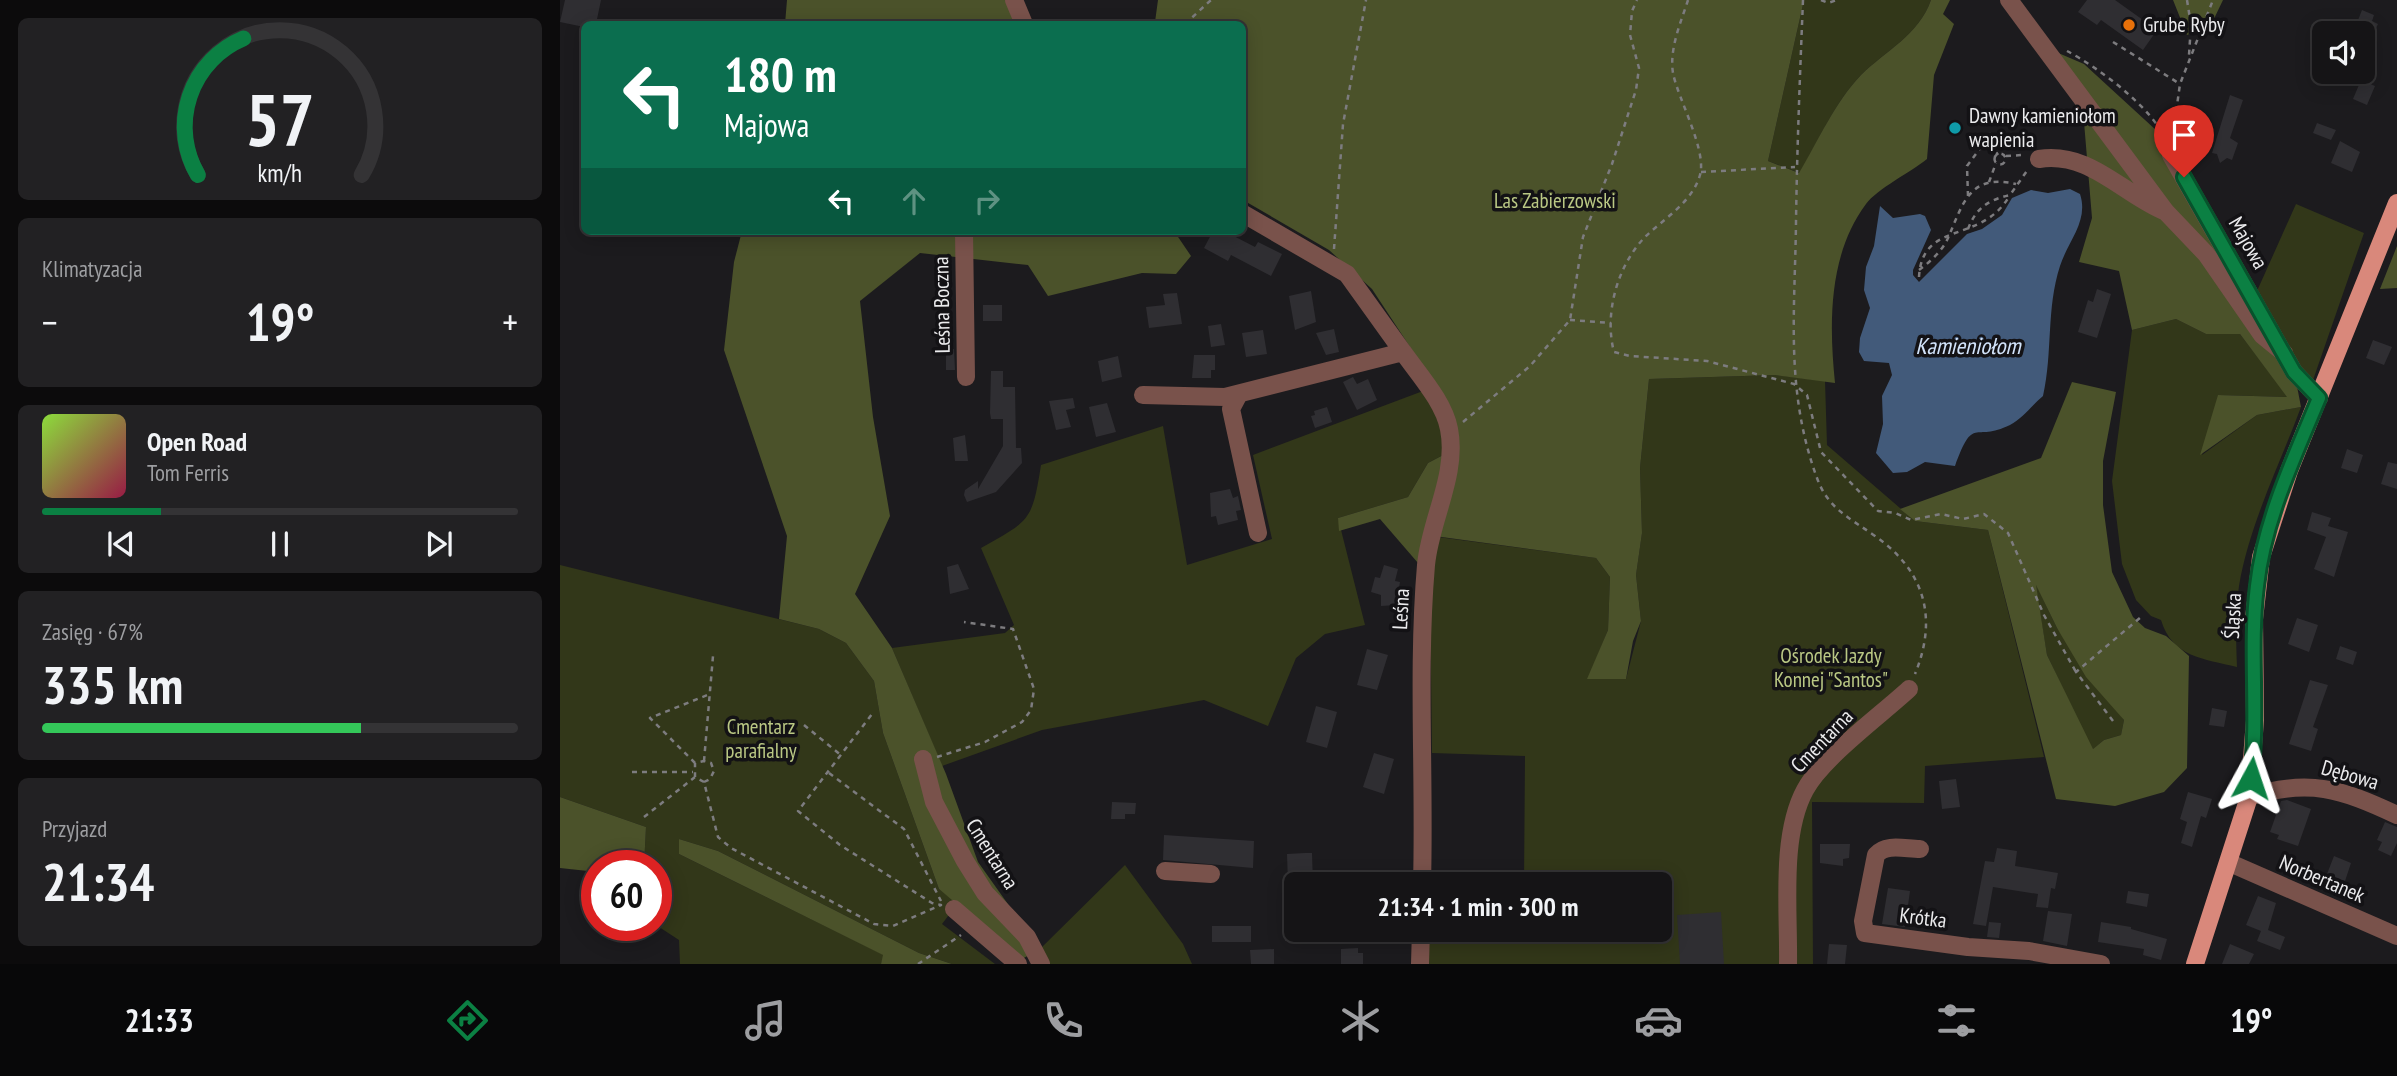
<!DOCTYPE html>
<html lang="pl">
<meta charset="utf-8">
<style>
:root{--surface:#151416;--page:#222123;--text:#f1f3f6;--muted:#9d9ea1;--line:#343335;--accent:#0b8043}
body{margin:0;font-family:"PT Sans Narrow",sans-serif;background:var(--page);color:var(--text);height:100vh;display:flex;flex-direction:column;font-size:26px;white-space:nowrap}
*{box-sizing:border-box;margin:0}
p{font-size:23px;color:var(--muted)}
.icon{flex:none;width:38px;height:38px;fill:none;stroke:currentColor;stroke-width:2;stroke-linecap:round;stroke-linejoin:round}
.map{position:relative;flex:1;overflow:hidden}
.drawer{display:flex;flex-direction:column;gap:18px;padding:18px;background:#0c0b0c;width:560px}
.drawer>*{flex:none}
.banner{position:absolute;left:21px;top:21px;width:665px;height:214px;border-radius:10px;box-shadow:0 4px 18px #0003,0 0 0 2px var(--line);background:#0b6e4f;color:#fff;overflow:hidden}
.buttons{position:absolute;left:1752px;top:21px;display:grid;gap:14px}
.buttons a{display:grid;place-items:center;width:63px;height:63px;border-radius:10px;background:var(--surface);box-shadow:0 4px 18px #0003,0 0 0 2px var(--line);font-size:35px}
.speed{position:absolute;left:21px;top:850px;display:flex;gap:14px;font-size:35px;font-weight:700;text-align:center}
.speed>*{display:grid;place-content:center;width:91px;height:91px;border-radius:50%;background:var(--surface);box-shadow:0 4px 18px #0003,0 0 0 2px var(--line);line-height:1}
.speed .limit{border:10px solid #d22;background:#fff;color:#111}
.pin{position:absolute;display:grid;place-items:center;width:60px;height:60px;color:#fff;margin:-72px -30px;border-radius:50% 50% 50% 0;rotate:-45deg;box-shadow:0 0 7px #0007}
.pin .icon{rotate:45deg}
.me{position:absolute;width:77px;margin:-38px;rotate:5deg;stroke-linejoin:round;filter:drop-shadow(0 0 5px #0008)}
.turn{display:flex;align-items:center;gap:24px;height:147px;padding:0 28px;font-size:32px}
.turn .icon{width:91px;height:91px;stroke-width:2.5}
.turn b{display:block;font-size:49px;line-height:60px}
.lanes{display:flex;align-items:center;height:66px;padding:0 28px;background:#0003;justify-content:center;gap:35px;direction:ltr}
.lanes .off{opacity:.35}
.big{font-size:52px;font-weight:700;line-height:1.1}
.drawer .card{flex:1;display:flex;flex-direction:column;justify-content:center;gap:10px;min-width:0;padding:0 24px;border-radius:10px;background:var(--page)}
.drawer .dial{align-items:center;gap:0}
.dial svg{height:182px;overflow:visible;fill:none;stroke:var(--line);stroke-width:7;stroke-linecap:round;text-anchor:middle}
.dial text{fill:var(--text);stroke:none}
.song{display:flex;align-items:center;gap:21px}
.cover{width:84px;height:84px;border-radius:10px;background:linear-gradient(135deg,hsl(90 70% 55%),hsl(340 70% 35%))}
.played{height:7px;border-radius:4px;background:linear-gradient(90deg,var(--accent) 25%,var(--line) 25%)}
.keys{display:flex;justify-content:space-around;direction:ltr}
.heat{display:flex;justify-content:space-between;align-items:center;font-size:38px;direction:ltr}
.charge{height:10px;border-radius:5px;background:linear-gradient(90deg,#34c759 67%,var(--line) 0)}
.trip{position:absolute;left:724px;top:872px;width:388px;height:70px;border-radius:10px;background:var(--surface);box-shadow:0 4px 18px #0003,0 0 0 2px var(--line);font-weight:700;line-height:70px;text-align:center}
.dock{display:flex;height:112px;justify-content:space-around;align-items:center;background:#080809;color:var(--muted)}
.dock .icon{width:49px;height:49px}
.dock .current{color:var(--accent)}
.dock b{font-size:32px;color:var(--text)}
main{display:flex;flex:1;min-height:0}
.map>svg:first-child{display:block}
.green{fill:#323719}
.forest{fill:#4b522a;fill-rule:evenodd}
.water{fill:#425a7a}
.building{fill:#2f2e32}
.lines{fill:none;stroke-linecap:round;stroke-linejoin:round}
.path{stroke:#7d7c7f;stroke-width:2.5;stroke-dasharray:5 5;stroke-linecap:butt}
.minor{stroke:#79524b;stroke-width:18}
.major{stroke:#d9887b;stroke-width:18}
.route-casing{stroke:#07532c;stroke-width:18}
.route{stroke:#0b8043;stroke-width:12}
.food-dot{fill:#e8710a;stroke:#131215;stroke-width:2.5}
.culture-dot{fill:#0f9aa8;stroke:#131215;stroke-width:2.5}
.labels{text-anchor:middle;stroke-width:7;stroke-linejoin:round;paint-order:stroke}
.poi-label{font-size:21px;fill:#ebebed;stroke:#131215;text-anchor:start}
.park-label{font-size:21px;fill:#bac884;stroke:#131215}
.street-label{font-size:21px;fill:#ebebed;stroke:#131215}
.water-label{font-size:23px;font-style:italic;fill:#d3e4fb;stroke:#131215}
</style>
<main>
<section class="drawer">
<div class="card dial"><svg viewBox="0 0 100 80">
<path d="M14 69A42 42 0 1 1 86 69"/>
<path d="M14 69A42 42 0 0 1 34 9" stroke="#0b8043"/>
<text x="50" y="56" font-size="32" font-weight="700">57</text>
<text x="50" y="72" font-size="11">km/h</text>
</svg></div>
<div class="card"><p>Klimatyzacja</p>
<div class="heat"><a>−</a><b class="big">19°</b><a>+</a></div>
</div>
<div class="card">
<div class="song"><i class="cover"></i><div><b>Open Road</b><p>Tom Ferris</p></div></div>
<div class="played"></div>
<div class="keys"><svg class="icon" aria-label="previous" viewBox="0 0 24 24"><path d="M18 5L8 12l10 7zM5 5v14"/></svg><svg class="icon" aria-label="pause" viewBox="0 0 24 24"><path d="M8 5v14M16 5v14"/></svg><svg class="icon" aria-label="next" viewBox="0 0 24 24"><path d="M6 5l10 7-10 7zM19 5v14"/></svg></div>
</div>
<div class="card"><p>Zasięg · 67%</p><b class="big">335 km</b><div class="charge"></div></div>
<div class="card"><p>Przyjazd</p><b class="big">21:34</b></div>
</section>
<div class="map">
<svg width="1837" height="964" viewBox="0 0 1837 964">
<rect width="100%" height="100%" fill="#1c1b1e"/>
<!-- green -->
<path class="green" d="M1244,0H1371C1359,35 1325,51 1301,75C1275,102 1258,141 1240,173L1208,161Z
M1736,204L1804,233L1752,383L1738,365L1697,291Z
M1616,319L1646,334H1680L1728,397L1659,395L1642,455L1697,415L1741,407C1720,464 1689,525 1679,586C1675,613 1676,639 1677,667C1644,659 1612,657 1601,620L1591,616L1576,600L1562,564L1552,481L1572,330Z
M1215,375L1265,381L1267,445L1355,521L1428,530L1484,757L1365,766L1364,803L1252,802L1253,964H866L867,929H1101V884H964L965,756L872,753L870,595L878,537L1036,558L1050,577L1048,630L1028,679H1066L1081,621L1076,575L1082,533L1080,468L1089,379Z
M863,391L882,425L887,453L868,463L848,497L778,518L805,625L765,634L736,658L708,726L644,700L482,730L382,766L332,648L445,633L454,625L421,548C470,520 472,522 481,465L603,426L627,565L712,539L693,455Z
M0,565L259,629L286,643L314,681L323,733L379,889L398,903L382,924L435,964H392L359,953L158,851L119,839V854L324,955L321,964H120L119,940L96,925V866H84L86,827L0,797Z
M1475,582L1497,628L1564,720L1561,735L1544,740L1532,750L1487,655Z
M565,865L623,944L632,964H488L480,949Z"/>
<!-- forest -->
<path class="forest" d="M227,0H447L457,24H225Z
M598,0H1244L1208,161L1239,173C1258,141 1275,102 1301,75C1325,51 1359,35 1371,0H1390L1383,14L1394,24L1374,75L1367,159C1351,172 1317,189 1306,204C1268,255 1269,324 1275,383L1215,375L1089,379L1080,468L1082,533L1076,575L1081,621L1073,641L1066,679H1027L1048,630L1050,577L1036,558L867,535L858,563L820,519L779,531L778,518L848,497L868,463L887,453L875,385L812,289L769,250L683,200L682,24H591L595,22Z
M1613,0H1663L1651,25L1627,35Z
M1496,52L1524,64L1597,131L1605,143L1606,157L1707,334L1607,206Z
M1523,110L1642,256L1736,381L1741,407L1697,415L1640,455L1658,395L1727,397L1680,334H1646L1616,319L1572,330L1559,271L1519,262L1532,218Z
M182,231H614L631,256L616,274L582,273L488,296L468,265L360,253L300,301L313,417L330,516L295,594L332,648L386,774L418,862L480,949L462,959L379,889L323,733L314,681L286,643L259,629L219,619L227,536L164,350L174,262Z
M1837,246V288L1820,289Z
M1512,382L1556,392L1543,461V505L1552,572L1573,617L1585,628L1606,636L1629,656L1627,768L1604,792L1555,806L1496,799L1428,530L1355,521L1340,509L1481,458ZM1476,585L1497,628L1526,677L1564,720L1561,735L1544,740L1533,749L1487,655Z
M0,797L86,827L84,866H37V872L0,868Z
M119,839L158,851L359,953L392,964H321L323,955L119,854Z"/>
<!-- water -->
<path class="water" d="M1510,189L1520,194C1529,221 1508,241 1500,266C1486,309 1493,352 1483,396C1472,405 1463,418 1450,425C1413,443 1414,414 1395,466L1365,462L1347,472L1333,473L1316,453L1323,424L1322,396L1332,375L1329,363L1304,361L1299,352L1300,338L1310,308L1304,290L1306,267L1314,246L1320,206L1333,218L1360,214L1365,216L1371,230L1353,270V275L1359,282L1407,234L1422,229L1442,215L1452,198L1471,190L1488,193Z"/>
<!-- building -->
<path class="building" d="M5,0H41L36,24H24V27L0,22Z
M1527,0H1555L1597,30L1583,50L1541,20L1537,25L1518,12Z
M1802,10L1814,15L1812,21L1818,24L1802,59V33H1793Z
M1801,80L1815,86L1807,105L1793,99Z
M1670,95L1683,100L1670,138L1678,143L1672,160L1667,158L1660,163L1657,154L1652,153Z
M1757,123L1776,130L1771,140L1753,133Z
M1780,141L1800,152L1792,172L1771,163Z
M653,231H664L695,247L698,242L722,254L711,276L671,255L668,261L644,248Z
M1537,289L1551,294L1537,338L1518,332L1528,300L1533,302Z
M751,291L756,322L735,330L729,296Z
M617,293L622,324L589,328L586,307L605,305L603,294Z
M423,305H442V321H423Z
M661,324L665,345L651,347L648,326Z
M774,329L779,352L766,355L756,333Z
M703,330L707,354L686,357L682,333Z
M1813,340L1832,347L1824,365L1806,358Z
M386,349H394L395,370H386Z
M634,355H655V370H651V378H632Z
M558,356L562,377L542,382L538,361Z
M431,371H443V387H455L456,448H461L462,463L436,492L407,502L404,495L405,490L418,481V489L443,446V419H431L430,413Z
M793,377L797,384L808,379L817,400L797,410L783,382Z
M513,398L515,408L506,410L511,427L496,430L489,401Z
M547,403L556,432L536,437L529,407Z
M767,407L772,422L755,428L751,416L755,415L754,411Z
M405,435L408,461H395L393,438Z
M1787,449L1803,455L1797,473L1781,468Z
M1828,462L1837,464V489L1821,484Z
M670,489L673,498L678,496L681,510L676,511L678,520L658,525L656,516L651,517L650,493Z
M1752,512L1771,518L1768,526L1788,532L1774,577L1754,569L1766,537L1747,530Z
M398,564L409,589L390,594L387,567Z
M824,565L838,569L835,581L840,582L836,605L821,606V595L811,592L815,577L820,578Z
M1737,618L1758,625L1749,652L1728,644Z
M1780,646L1797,652L1793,665L1776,659Z
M807,649L828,655L817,690L797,685Z
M1750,680L1768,685L1753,727L1758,729L1751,751L1729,744Z
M756,706L777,712L767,748L746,742Z
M1652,708L1667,711L1664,727L1649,725Z
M814,753L834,759L824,794L803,787Z
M1396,779L1400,807L1382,809L1379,781Z
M1628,792L1652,799L1646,818L1641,816L1632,847L1621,843L1627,822L1620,819Z
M1727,800L1751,809L1738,846L1717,839L1719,835L1710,832L1721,801Z
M552,802L576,803L575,814H565V819H551Z
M1825,822L1837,827V843L1831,856L1818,850L1822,842L1817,840Z
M604,835L694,841L693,868L603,860Z
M1260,844H1290L1289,858L1283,859V866L1260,863Z
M1437,848L1457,851L1455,866L1498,873L1495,889L1491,888L1488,908L1476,907L1478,894L1433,887L1426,926L1413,924L1425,861L1434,862Z
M745,853H752L753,884H728L727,854Z
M1774,856L1791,863L1785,881L1767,874Z
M1328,888L1350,891L1345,927L1322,924Z
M1568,891L1589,894L1587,907L1566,903Z
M1698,896L1716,903L1708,930L1725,937L1720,950L1697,941L1701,931L1686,925Z
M1488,911L1512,914L1507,946L1483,941Z
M1161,912L1164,964H1120L1117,915Z
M1429,922L1441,923L1439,938L1427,937Z
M1541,922L1571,927V929L1607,939L1601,960L1583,955L1584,949L1538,942Z
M737,925V929H772L773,939L725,941V926Z
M652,926H691V942H652Z
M1269,944L1287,945L1285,964H1267Z
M1670,944L1694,954L1689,964H1662Z
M798,948V953H803V964H781V949Z
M714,949V964H691L690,950Z"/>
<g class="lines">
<!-- path -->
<path class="path" d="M1128,0C1121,22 1109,49 1113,73C1118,99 1147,150 1140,175C1132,203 1103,219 1084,238C1057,267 1044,314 1054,352L1070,356L1147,361L1234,384L1247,395L1261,452L1318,511L1335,513L1351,520L1381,514L1403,519L1424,514L1448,533L1484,615L1516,672
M1243,0C1240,74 1237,148 1236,222C1235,312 1225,391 1257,478C1268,509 1290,518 1315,536C1365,571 1378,618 1355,674
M1261,0L1268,3L1277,0
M1627,0L1631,25L1629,55
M625,24L651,0
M1553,42L1620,84
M1507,51C1539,68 1593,108 1607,142
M1422.5 139a5.5 5.5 0 1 1 11 0a5.5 5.5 0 1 1-11 0Z
M1612,141L1620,84L1653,0
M1431,144L1438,155
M1434.5 159a5.5 5.5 0 1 1 11 0a5.5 5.5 0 1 1-11 0Z
M1446,156L1463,155
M1141,172L1235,167
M1429,182L1436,163
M1408,196L1407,166L1424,143
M1408,229C1416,208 1428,200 1450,195L1469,168
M774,249L783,124L806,0
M1359,270C1370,262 1383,250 1388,238C1403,204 1409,173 1456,184
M1359,277C1362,219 1422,245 1450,195
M1010,320L1051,323
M903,422L970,366L1010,320L1023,237L1052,164L1076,90L1079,68L1070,35L1072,11L1077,0
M1553,721L1516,672L1581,617
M244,725L282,756
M377,757L425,742L462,722L471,710L474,689L453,629L404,622
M144,761L153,656
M135,763L90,718L150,694
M72,772H133
M269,773L344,829L381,901
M144,782L135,777V763L144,761L151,763L154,771L150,779L144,782L158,837L171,848L314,924L333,926L381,905L372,903L280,845L238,811L312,714
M84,817L135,777
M358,964L401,935"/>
<!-- minor -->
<path class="minor" d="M454,0L464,24
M1449,0L1606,212L1646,254L1702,335L1724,353
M1611,155L1734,372L1759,398
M1479,159C1530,151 1562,194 1606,212
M682,213L787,274L843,352
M404,231L406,377
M679,394L671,409L698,533
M583,395L665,397L843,352C859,375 884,402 889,429C898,475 870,520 866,565C857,670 865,778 862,884
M363,759L374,802L405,861L425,893L467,937L481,964
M1689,797C1749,778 1781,789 1837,815
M1360,849C1345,849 1326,843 1316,855L1303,921L1305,933L1408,947L1469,951L1541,964
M1670,863L1837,936
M605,871L651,874
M394,909L458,964
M860,964L861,929
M1228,964C1229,911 1220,836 1245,790C1262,758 1321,715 1349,689"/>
<!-- major -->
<path class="major" d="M1635,964L1689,797L1695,720L1694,619L1701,557L1729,471L1837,203"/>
</g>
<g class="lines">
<!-- route casing -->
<g class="route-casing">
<path id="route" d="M1624,177L1734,372L1759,398C1734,458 1704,521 1697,586C1689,649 1699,714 1691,778"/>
</g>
<!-- route -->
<use href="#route" class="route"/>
</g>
<!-- markers -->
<circle class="food-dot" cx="1569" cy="25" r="7"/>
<circle class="culture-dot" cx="1395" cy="128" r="7"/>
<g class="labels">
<!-- poi labels -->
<g class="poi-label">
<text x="1583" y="32">Grube Ryby</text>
<text x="1409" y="123">Dawny kamieniołom<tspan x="1409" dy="24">wapienia</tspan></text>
</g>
<!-- park labels -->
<g class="park-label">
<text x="995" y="208">Las Zabierzowski</text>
<text x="1271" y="663">Ośrodek Jazdy<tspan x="1271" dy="24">Konnej "Santos"</tspan></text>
<text x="201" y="734">Cmentarz<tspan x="201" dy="24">parafialny</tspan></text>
</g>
<!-- street labels -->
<g class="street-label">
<text transform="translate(1688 243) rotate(60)" y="7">Majowa</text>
<text transform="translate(382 305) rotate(-91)" y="7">Leśna Boczna</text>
<text transform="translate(841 609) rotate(-87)" y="7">Leśna</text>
<text transform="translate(1673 616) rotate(-87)" y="7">Śląska</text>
<text transform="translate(1262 741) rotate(-46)" y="7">Cmentarna</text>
<text transform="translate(1790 775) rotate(16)" y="7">Dębowa</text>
<text transform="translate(432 854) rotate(58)" y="7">Cmentarna</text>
<text transform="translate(1762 879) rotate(23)" y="7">Norbertanek</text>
<text transform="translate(1363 918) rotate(7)" y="7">Krótka</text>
</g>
<!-- water labels -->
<g class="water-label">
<text x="1408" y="354">Kamieniołom</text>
</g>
</g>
</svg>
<div class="buttons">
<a><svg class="icon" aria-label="sound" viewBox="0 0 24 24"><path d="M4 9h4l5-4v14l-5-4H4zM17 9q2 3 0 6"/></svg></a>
</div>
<div class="speed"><div class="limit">60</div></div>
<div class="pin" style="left:1624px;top:177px;background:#d93025"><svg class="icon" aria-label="arrive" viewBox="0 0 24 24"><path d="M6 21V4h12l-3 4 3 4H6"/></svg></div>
<svg class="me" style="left:1691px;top:778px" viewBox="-20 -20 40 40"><path d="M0-17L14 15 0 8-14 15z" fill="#0b8043" stroke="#fff" stroke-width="4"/></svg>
<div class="trip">21:34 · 1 min · 300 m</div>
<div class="banner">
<div class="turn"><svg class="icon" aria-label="left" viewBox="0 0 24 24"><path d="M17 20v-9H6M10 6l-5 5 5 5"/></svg><div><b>180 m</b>Majowa</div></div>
<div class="lanes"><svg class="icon" aria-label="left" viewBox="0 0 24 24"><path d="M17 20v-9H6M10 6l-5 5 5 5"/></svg><svg class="icon off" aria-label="ahead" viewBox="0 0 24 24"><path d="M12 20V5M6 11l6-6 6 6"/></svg><svg class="icon off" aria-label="right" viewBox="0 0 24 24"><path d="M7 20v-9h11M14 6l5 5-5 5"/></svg></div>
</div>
</div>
</main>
<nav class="dock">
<b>21:33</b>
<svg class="icon current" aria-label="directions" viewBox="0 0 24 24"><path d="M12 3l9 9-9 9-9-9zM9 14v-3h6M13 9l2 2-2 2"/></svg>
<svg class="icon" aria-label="music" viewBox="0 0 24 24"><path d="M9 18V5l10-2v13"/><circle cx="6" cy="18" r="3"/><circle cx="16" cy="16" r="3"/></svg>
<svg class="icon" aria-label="phone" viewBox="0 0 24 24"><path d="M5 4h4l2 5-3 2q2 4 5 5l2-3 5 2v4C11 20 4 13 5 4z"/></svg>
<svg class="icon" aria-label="climate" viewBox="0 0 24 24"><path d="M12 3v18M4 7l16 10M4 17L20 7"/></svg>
<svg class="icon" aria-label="car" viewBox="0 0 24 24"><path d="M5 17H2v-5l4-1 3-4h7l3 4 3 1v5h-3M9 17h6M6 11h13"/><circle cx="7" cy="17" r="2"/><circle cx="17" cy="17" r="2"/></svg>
<svg class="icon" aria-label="filters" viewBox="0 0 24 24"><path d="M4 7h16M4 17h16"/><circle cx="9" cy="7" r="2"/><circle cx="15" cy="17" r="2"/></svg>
<b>19°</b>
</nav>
